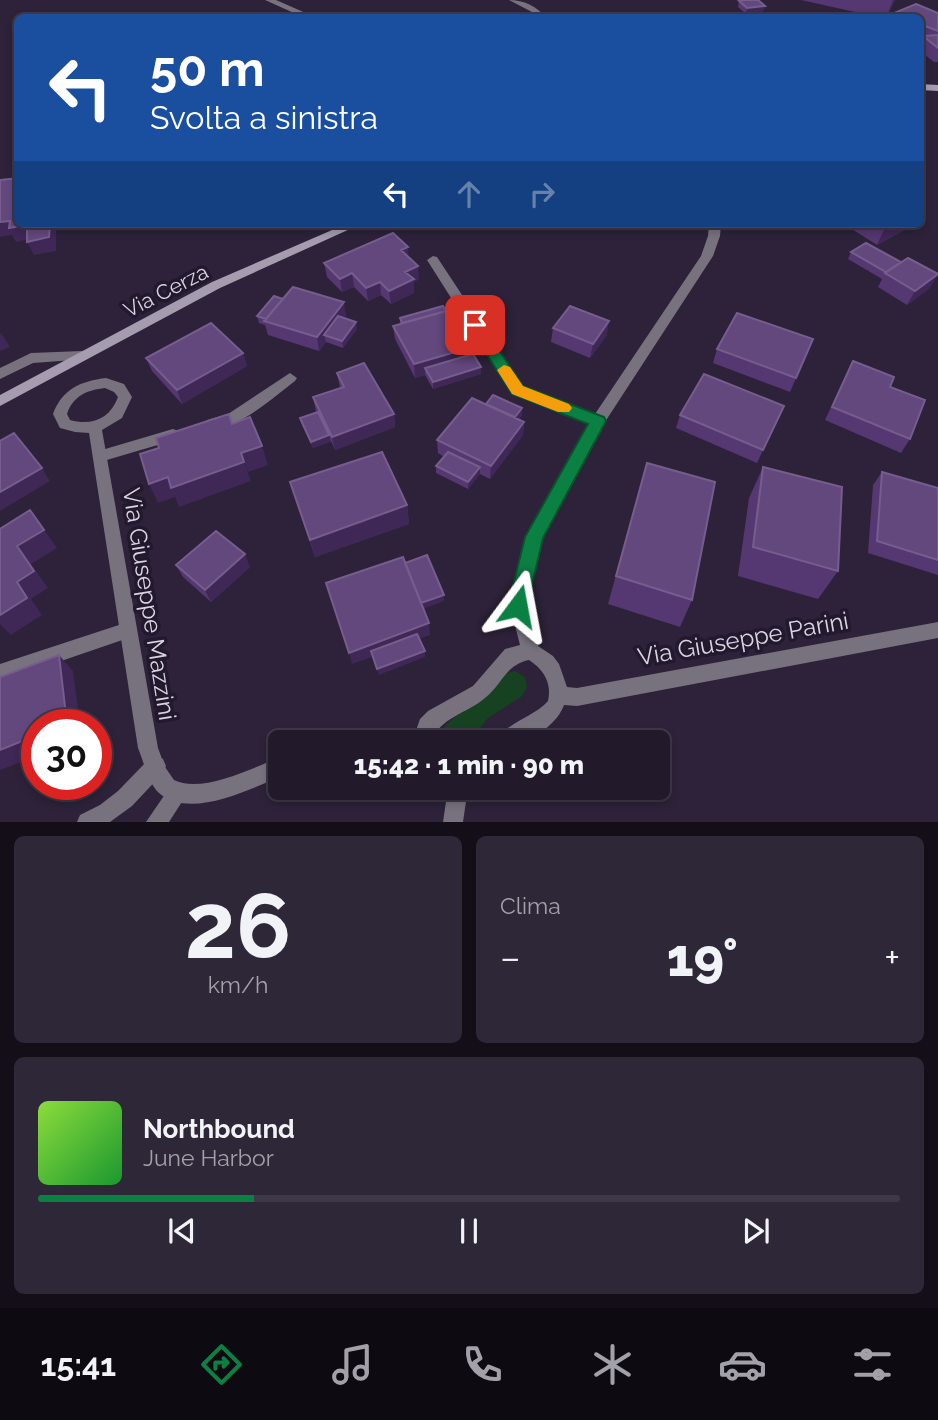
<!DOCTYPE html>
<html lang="it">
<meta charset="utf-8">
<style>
:root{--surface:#221a2b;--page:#2e2737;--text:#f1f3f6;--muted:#a2a1a9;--line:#3f3847;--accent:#0b8043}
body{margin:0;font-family:Raleway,sans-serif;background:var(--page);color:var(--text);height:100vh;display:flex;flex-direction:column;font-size:26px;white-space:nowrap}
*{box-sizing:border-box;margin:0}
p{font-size:23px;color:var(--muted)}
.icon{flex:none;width:38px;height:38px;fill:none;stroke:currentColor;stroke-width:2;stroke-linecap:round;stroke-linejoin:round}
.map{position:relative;height:822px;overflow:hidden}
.panel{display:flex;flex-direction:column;gap:14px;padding:14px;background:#130e18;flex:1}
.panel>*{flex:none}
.hud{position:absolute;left:14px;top:14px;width:910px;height:214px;border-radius:10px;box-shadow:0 4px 10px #0003,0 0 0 2px var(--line);background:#1a4fa0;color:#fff;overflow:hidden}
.speed{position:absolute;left:21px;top:709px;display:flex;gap:14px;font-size:35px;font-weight:700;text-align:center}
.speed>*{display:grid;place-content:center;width:91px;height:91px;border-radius:50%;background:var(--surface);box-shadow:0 4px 10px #0003,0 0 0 2px var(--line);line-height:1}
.speed .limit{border:10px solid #d22;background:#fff;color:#111}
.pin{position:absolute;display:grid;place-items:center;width:60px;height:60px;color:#fff;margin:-30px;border-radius:14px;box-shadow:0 4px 10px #0006}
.me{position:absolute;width:77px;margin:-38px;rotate:13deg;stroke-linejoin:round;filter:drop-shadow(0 0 5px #0008)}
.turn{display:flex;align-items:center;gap:24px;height:147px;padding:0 21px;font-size:32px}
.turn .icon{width:91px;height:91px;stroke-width:2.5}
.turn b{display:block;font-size:49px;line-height:60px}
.lanes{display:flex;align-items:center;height:66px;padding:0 21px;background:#0003;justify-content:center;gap:35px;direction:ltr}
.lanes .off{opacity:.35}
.big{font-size:52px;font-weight:800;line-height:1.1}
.panel .card{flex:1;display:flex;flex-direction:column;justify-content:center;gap:10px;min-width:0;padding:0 24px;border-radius:10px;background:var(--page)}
.panel .dial{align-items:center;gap:0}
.dial b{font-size:91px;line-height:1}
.song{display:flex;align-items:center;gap:21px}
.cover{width:84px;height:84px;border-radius:10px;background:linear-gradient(135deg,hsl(90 70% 55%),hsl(130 70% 35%))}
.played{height:7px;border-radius:4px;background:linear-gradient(90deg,var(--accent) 25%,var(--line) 25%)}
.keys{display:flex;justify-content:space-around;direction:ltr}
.heat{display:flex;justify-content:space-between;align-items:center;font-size:38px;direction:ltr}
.panel .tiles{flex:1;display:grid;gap:14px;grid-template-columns:1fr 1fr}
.card:last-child{grid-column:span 2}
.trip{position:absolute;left:268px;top:730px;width:402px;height:70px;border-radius:10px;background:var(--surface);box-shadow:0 4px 10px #0003,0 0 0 2px var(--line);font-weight:800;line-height:70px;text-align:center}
.tab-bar{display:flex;height:112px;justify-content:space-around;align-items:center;background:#0e0a11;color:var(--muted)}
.tab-bar .icon{width:49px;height:49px}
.tab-bar .selected{color:var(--accent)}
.tab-bar b{font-size:32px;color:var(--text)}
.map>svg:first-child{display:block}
.green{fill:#164222}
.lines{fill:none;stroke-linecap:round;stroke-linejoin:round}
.lane{fill:#77727e;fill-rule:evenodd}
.street{fill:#77727e;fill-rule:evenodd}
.secondary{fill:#a59caf;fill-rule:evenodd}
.wall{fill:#553771}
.shaded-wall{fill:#3f2756}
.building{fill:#63487e;stroke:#765d8d;stroke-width:2}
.route{fill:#0b8043;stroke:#07532c;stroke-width:2}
.slow{fill:#f59e0b}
.labels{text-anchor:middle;stroke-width:7;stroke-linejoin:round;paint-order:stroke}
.street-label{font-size:21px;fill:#dad3e2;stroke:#23192e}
.near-street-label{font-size:24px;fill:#dad3e2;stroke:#23192e}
</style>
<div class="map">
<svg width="938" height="822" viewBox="0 0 938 822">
<rect width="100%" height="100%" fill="#2d2239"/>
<!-- green -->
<path class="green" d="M515,671L525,677L527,687L522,696L488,718L469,742H445L441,733C448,716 481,704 495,688C502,679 504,673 515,671Z"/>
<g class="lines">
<!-- lane -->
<path class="lane" d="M265,0H276L317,18H305Z
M433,256L437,257L522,386L603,417L605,421L603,425H593L512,394L427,260Z
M290,373L297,378L295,381C275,396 232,435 207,428L205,424L207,420L228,414Z
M173,429L178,431L180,435L178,439L100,462L95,460L93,456L95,452Z
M128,622L134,624L137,630L134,636L0,682V664Z
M156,756L163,759L166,766L163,773L132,806L110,822H77L80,815L100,805L118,791L149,759Z
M177,784L184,787L187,794L169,822H146L170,787Z"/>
<!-- street -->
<path class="street" d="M509,0C524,0 536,6 547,18H538L532,12Z
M709,224H721L720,236L713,256L603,425L542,538L526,606L538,646L553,656L559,664L567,687L577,688L938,622V638L577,706L564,705C558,722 537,738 520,742C513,744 504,742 496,742C504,723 533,718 548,701C552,683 544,670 529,660C505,665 503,684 485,698C467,714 439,717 432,742H412L420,719L428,711L473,686L505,649L520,645L510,606L526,537L593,417L701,256L708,236Z
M82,351L87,353L89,356L87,359L33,363L0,379V368L31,353Z
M106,378L124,384L132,397L122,418L102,430L158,748L165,767L174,780C201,794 253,768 280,757V777C249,789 190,820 159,793C148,783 144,762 138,748L89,433L75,432L60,428L53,414C62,389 81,381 106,378ZM105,388L114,392L118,397C110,419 92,426 70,420L67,414C73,396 87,390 105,388Z
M448,788H468L463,822H443Z"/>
<!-- secondary -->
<path class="secondary" d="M920,84L938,85V91L920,90Z
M346,224H361L220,288L0,406V395L212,282Z"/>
</g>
<!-- wall -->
<path class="wall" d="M801,0H895L886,18H882Z
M739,1L763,12L746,14L738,7Z
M894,13H938V62H934L920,51L921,39L920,38V18H893Z
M844,224H910L908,228L877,245Z
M851,252L930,288L907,305L878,287L882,279L848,259Z
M409,257L419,279L414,282V293L391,304L381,295L368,301L354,287L342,292L327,277L324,263Z
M446,311L481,367V374L433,389L425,375L415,378L395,339L393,326L400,324V318Z
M346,315L344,318L357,329L343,348L326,342L319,351L268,335L265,325L259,323L257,316Z
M553,328L607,335L590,358L551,342Z
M813,339L790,392L713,363L717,349Z
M243,353L247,366L182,404L152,371L146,358Z
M337,373L394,414L395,427L335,450L331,441L313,448L302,425L300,418L316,412L313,397L340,388Z
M846,375L890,387L910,439L901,453L825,420Z
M486,404L522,415L519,419L524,422L523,435L490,479L480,474L468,489L436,473V466L444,457L438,453L437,440Z
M784,406L757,463L676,428L680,415Z
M647,463L692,600L680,627L608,604Z
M763,467L838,571L818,599L738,576L749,498Z
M882,472L938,488V575L868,553L873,485Z
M290,482L407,505L409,524L315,557Z
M176,565L250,567L211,602L183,577Z
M514,788H525L521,793Z"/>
<!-- shaded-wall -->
<path class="shaded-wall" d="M893,0H895L886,18Z
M765,6L763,12L746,14L747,8Z
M10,221L27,225L34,238L16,242L12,235L0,237V222Z
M50,224H56V251L34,255L27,242Z
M888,224H910L908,228L877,245L886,225Z
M408,247L409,261L401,250Z
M418,266L419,279L414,282V293L391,304L389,291L405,272Z
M352,273L354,287L342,292L340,279Z
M938,274L930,288L907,305L915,291Z
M380,282L381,295L368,301L366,288Z
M344,302L346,315L330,337L324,335L326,342L319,351L317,337Z
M609,321L607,335L590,358L593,344Z
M356,322L357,329L343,348L342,341Z
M1,333L10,347L0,351V334Z
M473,347V360L425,368V375L415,378L414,364Z
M243,353L247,366L182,404L177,390Z
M481,367V374L433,389V382Z
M522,408V415L511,429L512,422Z
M394,414L395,427L335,450L332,437Z
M524,422L523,435L490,479L491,466Z
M329,435L331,442L313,448L311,442Z
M262,446L268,465L248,472L241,453Z
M244,462L251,481L179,507L175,497L158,503L149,484L168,477Z
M480,467V474L468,489V482Z
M42,468L50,481L0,511V492Z
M407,505L409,524L315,557L310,540Z
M30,510L57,548L31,564L48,588L31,599L42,615L11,635L0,624V615L17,582V546Z
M245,554L250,567L211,602L205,590Z
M444,595V601L420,610V604Z
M429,623L430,635L373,656L371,651L372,657L352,664L349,653Z
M425,651V657L379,675L377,669Z
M59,655L73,671L80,724H64Z
M37,735V756L0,770V750Z"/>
<!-- building -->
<path class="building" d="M745,0H758L765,6L747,8L739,1Z
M916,4L938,13V31L920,24V18H904L894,13Z
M630,14L637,18H618Z
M938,35V48L923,36Z
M18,178V224H50L49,237L27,242V225L9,228L10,221L0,222V180Z
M393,233L408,247L401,250L418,266L405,272L414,279L389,291L380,282L366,288L352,273L340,279L324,263Z
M866,243L901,262L886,272L851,252Z
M908,258L938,274L915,291L885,273Z
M293,287L344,302L317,337L264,321Z
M274,296L283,299L266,319L257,316Z
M443,306L446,311L402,323L400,318Z
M570,306L609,321L593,344L553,328Z
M450,310L473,347L414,364L393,326Z
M737,313L813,339L796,378L717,349Z
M338,316L356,322L342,341L324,335Z
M211,323L243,353L177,390L146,358Z
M473,354L481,367L433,382L425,368Z
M853,361L894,377L890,387L925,400L910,439L832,407Z
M364,363L394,414L332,437L313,397L344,387L337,373Z
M704,374L784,406L763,450L680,415Z
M493,395L522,408L515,417L486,404Z
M472,398L524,422L491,466L437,440Z
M318,412L329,435L311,442L300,418Z
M229,414L232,424L250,417L262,446L241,453L244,462L171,488L168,477L149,484L140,454L159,448L156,438Z
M14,433L42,468L0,492V441Z
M382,452L407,505L310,540L290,482Z
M448,452L480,467L468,482L436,466Z
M647,463L715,482L692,600L616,576Z
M763,467L842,487L838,571L753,547Z
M882,472L938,488V560L877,541Z
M30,510L44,530L17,546L34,571L17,582L27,598L0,615V529Z
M216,531L245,554L205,590L176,565Z
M427,555L444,595L421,603L405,563Z
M403,557L429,623L349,653L326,583Z
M417,634L425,651L377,669L371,651Z
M59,655L67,724H37V735L0,750V677Z"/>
<!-- route -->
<path class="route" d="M475,320L480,322L523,386L604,417L606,421L543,538L527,606L525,612L518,614L511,612L508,606L525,537L588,424L512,394L468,325Z"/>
<!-- slow -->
<path class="slow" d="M504,365L510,367L523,386L569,404L572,408L569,412H558L512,394L497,370Z"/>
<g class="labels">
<!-- street labels -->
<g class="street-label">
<text transform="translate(166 291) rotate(-27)" y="7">Via Cerza</text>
</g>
<!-- near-street labels -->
<g class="near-street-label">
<text transform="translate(149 604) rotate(81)" y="8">Via Giuseppe Mazzini</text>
<text transform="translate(743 639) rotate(-10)" y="8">Via Giuseppe Parini</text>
</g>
</g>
</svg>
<div class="speed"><div class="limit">30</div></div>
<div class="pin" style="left:475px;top:325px;background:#d93025"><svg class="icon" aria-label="arrive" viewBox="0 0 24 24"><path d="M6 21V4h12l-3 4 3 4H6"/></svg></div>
<svg class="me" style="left:518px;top:606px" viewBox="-20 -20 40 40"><path d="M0-17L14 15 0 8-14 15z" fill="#0b8043" stroke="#fff" stroke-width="4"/></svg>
<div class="trip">15:42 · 1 min · 90 m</div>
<div class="hud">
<div class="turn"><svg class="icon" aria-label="left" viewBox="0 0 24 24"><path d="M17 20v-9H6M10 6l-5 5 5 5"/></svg><div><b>50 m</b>Svolta a sinistra</div></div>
<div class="lanes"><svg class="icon" aria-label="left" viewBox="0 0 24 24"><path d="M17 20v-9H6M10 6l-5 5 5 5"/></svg><svg class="icon off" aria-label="ahead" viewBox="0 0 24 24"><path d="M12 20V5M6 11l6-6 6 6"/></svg><svg class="icon off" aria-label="right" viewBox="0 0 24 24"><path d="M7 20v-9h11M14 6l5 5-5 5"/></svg></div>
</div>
</div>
<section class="panel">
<div class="tiles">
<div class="card dial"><b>26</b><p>km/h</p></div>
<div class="card"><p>Clima</p>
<div class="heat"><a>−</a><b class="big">19°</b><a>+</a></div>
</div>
<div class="card">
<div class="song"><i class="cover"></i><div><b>Northbound</b><p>June Harbor</p></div></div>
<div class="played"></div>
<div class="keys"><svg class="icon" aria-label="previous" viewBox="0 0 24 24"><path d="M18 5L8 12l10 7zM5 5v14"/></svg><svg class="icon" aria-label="pause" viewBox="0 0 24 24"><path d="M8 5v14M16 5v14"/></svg><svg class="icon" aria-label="next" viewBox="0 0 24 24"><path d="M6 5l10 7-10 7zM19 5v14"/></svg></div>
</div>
</div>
</section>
<nav class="tab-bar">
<b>15:41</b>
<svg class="icon selected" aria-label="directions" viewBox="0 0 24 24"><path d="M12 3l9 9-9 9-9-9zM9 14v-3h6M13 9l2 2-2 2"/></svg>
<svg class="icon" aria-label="music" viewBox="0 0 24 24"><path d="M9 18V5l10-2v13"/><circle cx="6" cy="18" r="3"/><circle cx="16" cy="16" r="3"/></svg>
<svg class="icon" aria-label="phone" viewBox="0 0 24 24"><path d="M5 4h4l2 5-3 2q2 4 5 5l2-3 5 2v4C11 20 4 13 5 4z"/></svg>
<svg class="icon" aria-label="climate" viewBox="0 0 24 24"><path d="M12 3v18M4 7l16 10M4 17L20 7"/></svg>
<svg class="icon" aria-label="car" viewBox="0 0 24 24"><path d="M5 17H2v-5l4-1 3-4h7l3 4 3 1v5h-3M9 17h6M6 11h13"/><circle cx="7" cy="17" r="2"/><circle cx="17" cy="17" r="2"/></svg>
<svg class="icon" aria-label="filters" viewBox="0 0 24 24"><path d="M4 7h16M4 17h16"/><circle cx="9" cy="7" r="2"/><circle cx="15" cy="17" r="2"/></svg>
</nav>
